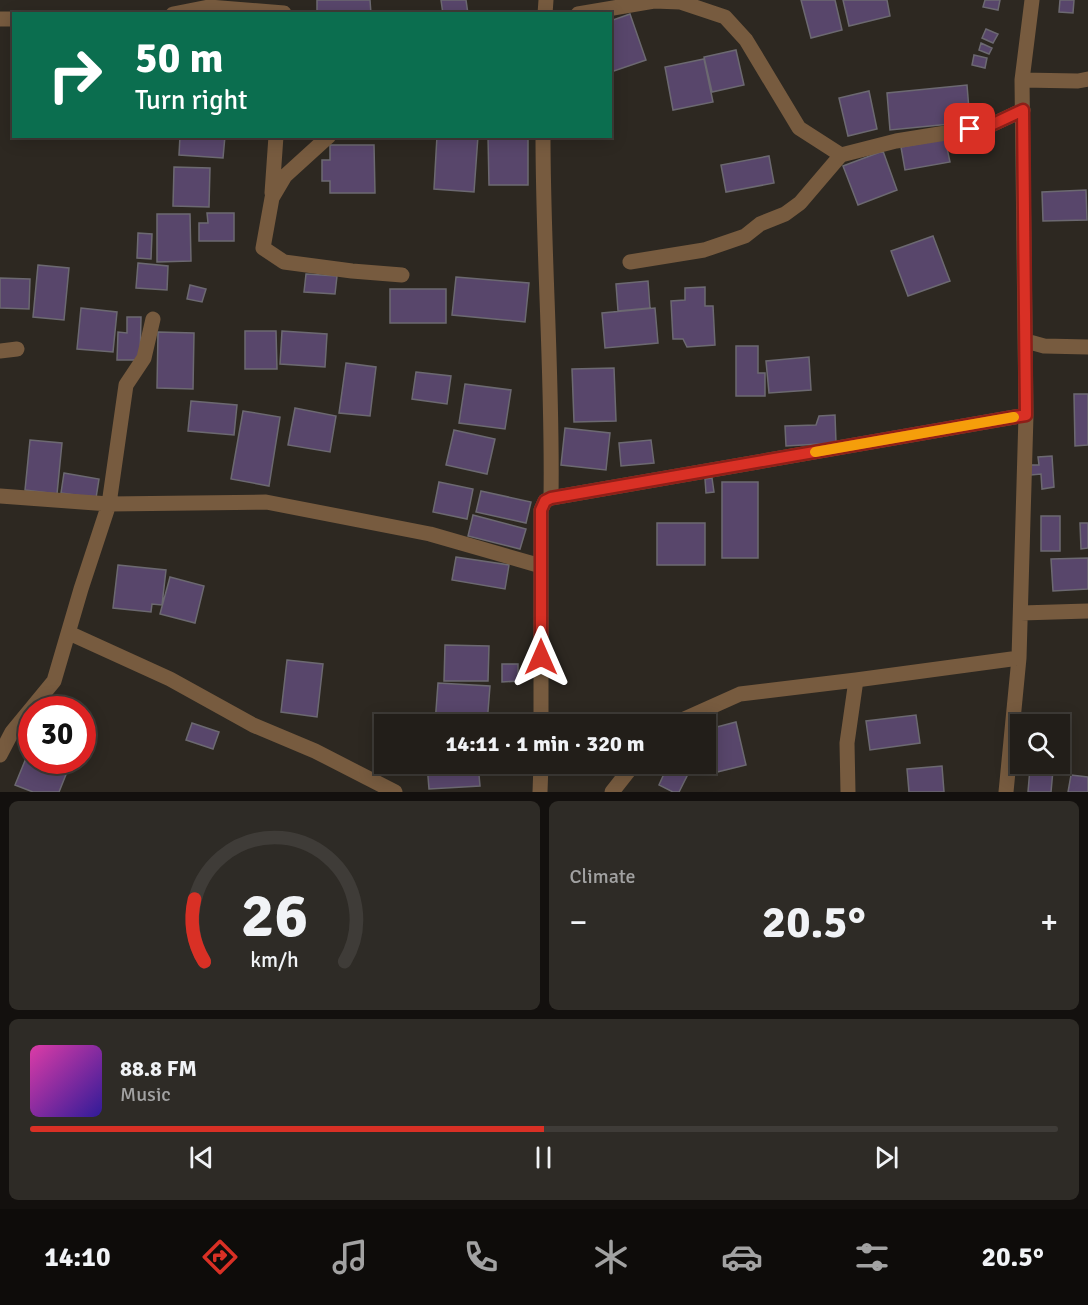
<!DOCTYPE html>
<meta charset="utf-8">
<style>
:root{--surface:#221e19;--page:#2e2b26;--text:#f1f3f6;--muted:#a2a2a2;--line:#3f3c38;--accent:#d93025}
body{margin:0;font-family:Signika,sans-serif;background:var(--page);color:var(--text);height:100vh;display:flex;flex-direction:column;font-size:22px;white-space:nowrap}
*{box-sizing:border-box;margin:0}
p{font-size:20px;color:var(--muted)}
.icon{flex:none;width:33px;height:33px;fill:none;stroke:currentColor;stroke-width:2;stroke-linecap:round;stroke-linejoin:round}
.map{position:relative;height:792px;overflow:hidden}
.side{display:flex;flex-direction:column;gap:9px;padding:9px;background:#13100e;flex:1}
.side>*{flex:none}
.banner{position:absolute;left:12px;top:12px;width:600px;height:126px;border-radius:0px;box-shadow:0 3px 15px #0003,0 0 0 2px var(--line);background:#0b6e4f;color:#fff;overflow:hidden}
.tools{position:absolute;left:1010px;top:714px;display:grid;gap:12px}
.tools a{display:grid;place-items:center;width:60px;height:60px;border-radius:0px;background:var(--surface);box-shadow:0 3px 15px #0003,0 0 0 2px var(--line);font-size:30px}
.speed{position:absolute;left:18px;top:696px;display:flex;gap:12px;font-size:30px;font-weight:700;text-align:center}
.speed>*{display:grid;place-content:center;width:78px;height:78px;border-radius:50%;background:var(--surface);box-shadow:0 3px 15px #0003,0 0 0 2px var(--line);line-height:1}
.speed .limit{border:9px solid #d22;background:#fff;color:#111}
.pin{position:absolute;display:grid;place-items:center;width:51px;height:51px;color:#fff;margin:-26px;border-radius:12px;box-shadow:0 3px 9px #0006}
.me{position:absolute;width:66px;margin:-33px;rotate:0deg;stroke-linejoin:round;filter:drop-shadow(0 0 4px #0008)}
.turn{display:flex;align-items:center;gap:21px;height:126px;padding:0 24px;font-size:27px}
.turn .icon{width:78px;height:78px;stroke-width:2.5}
.turn b{display:block;font-size:42px;line-height:51px}
.big{font-size:45px;font-weight:700;line-height:1.1}
.side .tile{flex:1;display:flex;flex-direction:column;justify-content:center;gap:9px;min-width:0;padding:0 21px;border-radius:9px;background:var(--page)}
.side .dial{align-items:center;gap:0}
.dial svg{height:156px;overflow:visible;fill:none;stroke:var(--line);stroke-width:7;stroke-linecap:round;text-anchor:middle}
.dial text{fill:var(--text);stroke:none}
.song{display:flex;align-items:center;gap:18px}
.cover{width:72px;height:72px;border-radius:9px;background:linear-gradient(135deg,hsl(320 70% 55%),hsl(250 70% 35%))}
.played{height:6px;border-radius:3px;background:linear-gradient(90deg,var(--accent) 50%,var(--line) 50%)}
.keys{display:flex;justify-content:space-around;direction:ltr}
.heat{display:flex;justify-content:space-between;align-items:center;font-size:33px;direction:ltr}
.side .tiles{flex:1;display:grid;gap:9px;grid-template-columns:1fr 1fr}
.tile:last-child{grid-column:span 2}
.trip{position:absolute;left:374px;top:714px;width:342px;height:60px;border-radius:0px;background:var(--surface);box-shadow:0 3px 15px #0003,0 0 0 2px var(--line);font-weight:700;line-height:60px;text-align:center}
.tabs{display:flex;height:96px;justify-content:space-around;align-items:center;background:#0e0c0a;color:var(--muted)}
.tabs .icon{width:42px;height:42px}
.tabs .on{color:var(--accent)}
.tabs b{font-size:27px;color:var(--text)}
.map>svg:first-child{display:block}
.building{fill:#58466b;stroke:#6c6971;stroke-width:1.5}
.lines{fill:none;stroke-linecap:round;stroke-linejoin:round}
.street{stroke:#775b3f;stroke-width:15}
.route-casing{stroke:#8d1f18;stroke-width:15}
.route{stroke:#d93025;stroke-width:10}
.slow{stroke:#f59e0b;stroke-width:10}
</style>
<div class="map">
<svg width="1088" height="792" viewBox="0 0 1088 792">
<rect width="100%" height="100%" fill="#2d2821"/>
<!-- building -->
<path class="building" d="M317,0H370L371,14H317Z
M441,0H466L468,14H443Z
M801,0H835L842,30L811,38Z
M843,0H887L890,16L849,26Z
M985,0H1000L998,10L983,7Z
M1060,0H1074L1073,13L1059,12Z
M630,14L646,60L611,72L610,21Z
M986,29L998,34L993,43L982,38Z
M981,43L992,48L989,54L979,50Z
M736,50L744,85L712,92L704,57Z
M974,55L987,58L985,68L972,65Z
M704,59L713,102L673,110L665,67Z
M967,85L970,122L890,130L887,93Z
M869,91L877,129L848,136L839,98Z
M180,136H225L223,158L179,155Z
M437,136H478L474,192L434,189Z
M488,136H528V185H489Z
M945,139L950,162L905,170L901,147Z
M330,145H374L375,193H330V181H322V160H330Z
M883,151L897,190L858,205L843,166Z
M769,156L774,183L726,192L721,165Z
M174,167L210,168L209,207L173,206Z
M1086,190L1087,220L1043,221L1042,192Z
M207,213H234V241H199V223H208Z
M157,214H190L191,261L157,262Z
M138,233L152,234L151,259L137,258Z
M933,236L950,281L908,296L891,251Z
M138,263L168,266L167,290L136,288Z
M38,265L69,268L64,320L33,317Z
M306,274L337,276L335,294L304,292Z
M456,277L529,283L525,322L452,315Z
M0,278L30,279L29,309L0,308Z
M648,281L650,308L618,311L616,284Z
M190,285L206,289L202,302L187,299Z
M705,287V306H713L715,345L687,347L683,339H673L671,301L685,300V288Z
M390,289H446V323H390Z
M81,308L117,312L113,352L77,349Z
M655,308L658,343L605,348L602,313Z
M127,317H141L140,360H117L118,332L127,333Z
M245,331H276L277,369H245Z
M282,331L327,334L325,367L280,364Z
M158,332L194,333L193,389L157,388Z
M736,346H758V373H765V396H736Z
M809,357L811,390L769,393L766,361Z
M346,363L376,367L370,416L339,413Z
M614,368L616,421L574,422L572,369Z
M416,372L451,376L447,404L412,399Z
M465,384L511,390L505,429L459,423Z
M1074,394H1088V445L1075,446Z
M191,401L237,405L234,435L188,431Z
M295,408L336,416L330,452L288,445Z
M243,411L280,417L269,486L231,479Z
M835,415L836,443L786,446L785,426L816,425L819,416Z
M565,428L610,433L606,470L561,465Z
M454,430L495,439L487,474L446,465Z
M30,440L62,443L57,494L25,490Z
M651,440L654,463L621,466L619,443Z
M1052,456L1054,487L1042,489L1041,474L1031,475L1030,465H1039L1038,457Z
M64,473L99,479L96,498L61,493Z
M712,478L714,492L706,493L705,479Z
M439,482L473,489L467,519L433,512Z
M722,482H758V558H722Z
M481,491L531,502L526,523L476,512Z
M473,515L526,529L520,549L468,536Z
M1041,516H1060V551H1041Z
M657,523H705V565H657Z
M1080,523H1088V548L1081,549Z
M456,557L509,565L505,589L452,580Z
M1088,558V589L1053,591L1051,559Z
M118,565L166,570L162,605L152,604L151,612L113,608Z
M170,577L204,586L195,623L160,614Z
M445,645L489,646L488,681H444Z
M287,660L323,664L317,717L281,712Z
M502,664H518V681L502,682Z
M438,683L490,686L487,724H435Z
M517,714L518,724H497L496,718Z
M916,715L920,743L870,750L866,721Z
M736,722L746,765L709,774L705,758V730Z
M192,723L219,732L213,749L186,740Z
M31,746L32,760L71,762L59,792H33L15,785Z
M427,764H478L480,786L429,789Z
M668,765L688,774L679,792H673L659,785Z
M942,766L944,792H909L907,769Z
M1030,768L1053,770L1051,792H1028Z
M1071,775L1088,777V792H1068Z"/>
<g class="lines">
<!-- street -->
<path class="street" d="M173,14L209,7L284,13
M545,14L546,0
M578,14L654,1L680,2L725,17L746,40L799,128L841,155L800,203L785,214L760,224L745,236L704,250L630,262
M0,19H14
M1022,80L1078,81L1088,79
M329,136L285,176L272,198L263,248L284,262L352,271L402,275
M543,136C543,257 553,378 551,498
M841,155L896,141L989,126L1023,110
M272,193L276,136
M1026,341L1044,346L1088,347
M0,351L17,349
M0,496L109,504L266,502L430,534L541,566
M1021,613L1088,611
M69,633L170,679L253,725L315,751L395,792
M541,724V510L545,501L551,498L1026,415
M673,724L740,694L856,680L1019,658
M0,755L12,732L54,681L81,589L109,504L126,385L144,358L153,319
M540,792L541,764
M612,792L634,764
M848,792L847,743L856,680
M1006,792L1019,658L1026,415L1022,80L1032,0"/>
</g>
<g class="lines">
<!-- route casing -->
<g class="route-casing">
<path id="route" d="M541,657V510L545,501L551,498L1026,415L1023,110L989,126L970,129"/>
</g>
<!-- route -->
<use href="#route" class="route"/>
<!-- slow -->
<path class="slow" d="M815,452L1014,417"/>
</g>
</svg>
<div class="tools">
<a><svg class="icon" aria-label="search" viewBox="0 0 24 24"><circle cx="10" cy="10" r="6"/><path d="M15 15l6 6"/></svg></a>
</div>
<div class="speed"><div class="limit">30</div></div>
<div class="pin" style="left:970px;top:129px;background:#d93025"><svg class="icon" aria-label="arrive" viewBox="0 0 24 24"><path d="M6 21V4h12l-3 4 3 4H6"/></svg></div>
<svg class="me" style="left:541px;top:657px" viewBox="-20 -20 40 40"><path d="M0-17L14 15 0 8-14 15z" fill="#d93025" stroke="#fff" stroke-width="4"/></svg>
<div class="trip">14:11 · 1 min · 320 m</div>
<div class="banner">
<div class="turn"><svg class="icon" aria-label="right" viewBox="0 0 24 24"><path d="M7 20v-9h11M14 6l5 5-5 5"/></svg><div><b>50 m</b>Turn right</div></div>
</div>
</div>
<section class="side">
<div class="tiles">
<div class="tile dial"><svg viewBox="0 0 100 80">
<path d="M14 69A42 42 0 1 1 86 69"/>
<path d="M14 69A42 42 0 0 1 9 37" stroke="#d93025"/>
<text x="50" y="56" font-size="32" font-weight="700">26</text>
<text x="50" y="72" font-size="11">km/h</text>
</svg></div>
<div class="tile"><p>Climate</p>
<div class="heat"><a>−</a><b class="big">20.5°</b><a>+</a></div>
</div>
<div class="tile">
<div class="song"><i class="cover"></i><div><b>88.8 FM</b><p>Music</p></div></div>
<div class="played"></div>
<div class="keys"><svg class="icon" aria-label="previous" viewBox="0 0 24 24"><path d="M18 5L8 12l10 7zM5 5v14"/></svg><svg class="icon" aria-label="pause" viewBox="0 0 24 24"><path d="M8 5v14M16 5v14"/></svg><svg class="icon" aria-label="next" viewBox="0 0 24 24"><path d="M6 5l10 7-10 7zM19 5v14"/></svg></div>
</div>
</div>
</section>
<nav class="tabs">
<b>14:10</b>
<svg class="icon on" aria-label="directions" viewBox="0 0 24 24"><path d="M12 3l9 9-9 9-9-9zM9 14v-3h6M13 9l2 2-2 2"/></svg>
<svg class="icon" aria-label="music" viewBox="0 0 24 24"><path d="M9 18V5l10-2v13"/><circle cx="6" cy="18" r="3"/><circle cx="16" cy="16" r="3"/></svg>
<svg class="icon" aria-label="phone" viewBox="0 0 24 24"><path d="M5 4h4l2 5-3 2q2 4 5 5l2-3 5 2v4C11 20 4 13 5 4z"/></svg>
<svg class="icon" aria-label="climate" viewBox="0 0 24 24"><path d="M12 3v18M4 7l16 10M4 17L20 7"/></svg>
<svg class="icon" aria-label="car" viewBox="0 0 24 24"><path d="M5 17H2v-5l4-1 3-4h7l3 4 3 1v5h-3M9 17h6M6 11h13"/><circle cx="7" cy="17" r="2"/><circle cx="17" cy="17" r="2"/></svg>
<svg class="icon" aria-label="filters" viewBox="0 0 24 24"><path d="M4 7h16M4 17h16"/><circle cx="9" cy="7" r="2"/><circle cx="15" cy="17" r="2"/></svg>
<b>20.5°</b>
</nav>
